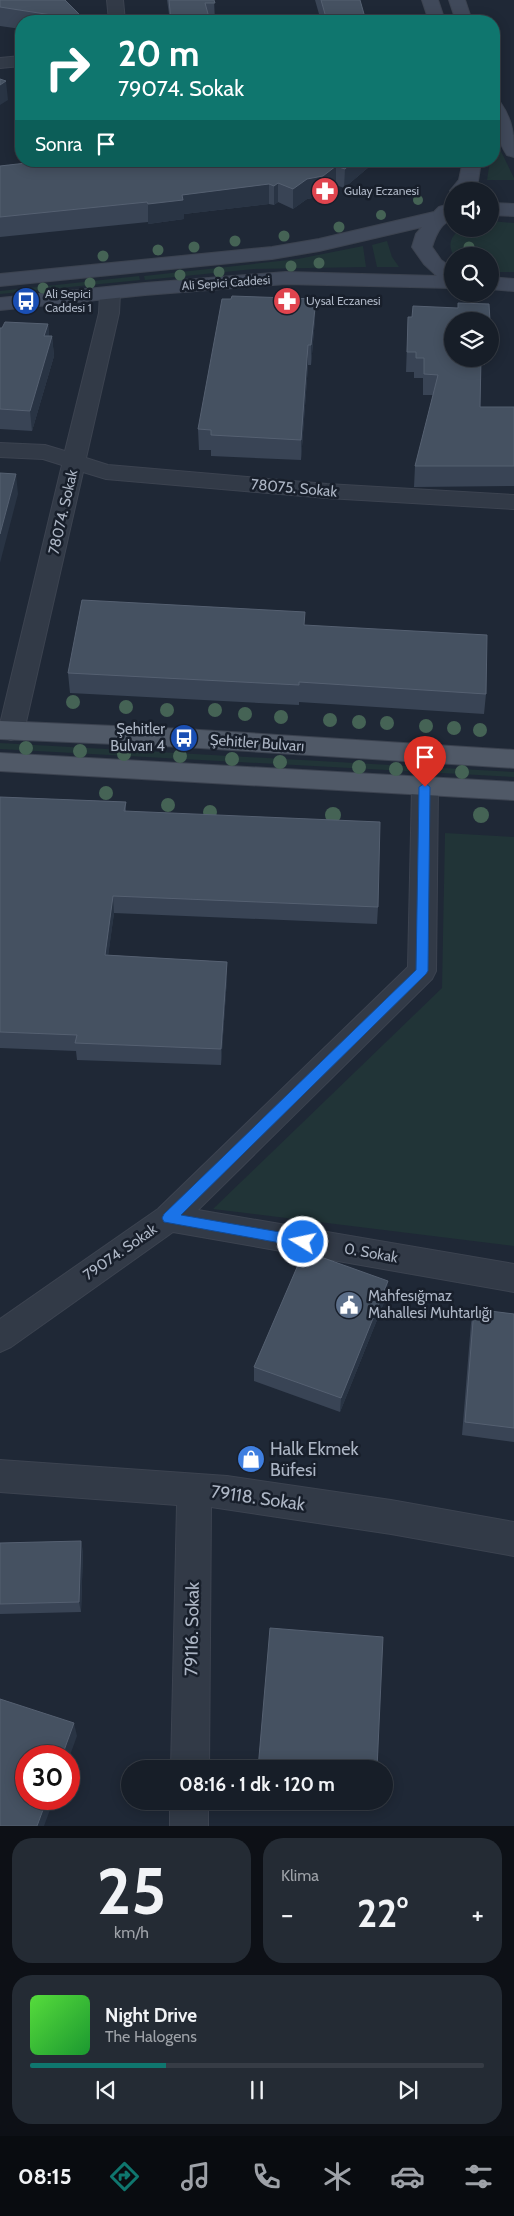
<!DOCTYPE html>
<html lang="tr">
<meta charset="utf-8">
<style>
:root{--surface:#171e28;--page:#242b34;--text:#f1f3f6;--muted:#9ea2a8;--line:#363c45;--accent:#0f766e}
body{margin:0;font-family:Cabin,sans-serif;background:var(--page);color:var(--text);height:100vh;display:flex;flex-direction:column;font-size:19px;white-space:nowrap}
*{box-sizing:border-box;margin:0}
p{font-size:16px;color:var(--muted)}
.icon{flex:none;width:28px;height:28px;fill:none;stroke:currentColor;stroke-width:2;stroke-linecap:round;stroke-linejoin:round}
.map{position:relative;height:1826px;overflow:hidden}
.details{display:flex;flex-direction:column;gap:12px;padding:12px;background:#0d1016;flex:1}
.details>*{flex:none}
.hud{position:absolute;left:15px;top:15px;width:485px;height:152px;border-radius:20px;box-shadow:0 2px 12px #0003,0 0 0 1px var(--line);background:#0f766e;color:#fff;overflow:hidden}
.buttons{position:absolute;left:444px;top:182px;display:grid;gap:10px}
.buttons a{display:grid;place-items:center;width:55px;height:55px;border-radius:50%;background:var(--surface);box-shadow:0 2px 12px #0003,0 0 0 1px var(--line);font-size:25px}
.speed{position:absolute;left:15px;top:1745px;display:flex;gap:10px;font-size:25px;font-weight:700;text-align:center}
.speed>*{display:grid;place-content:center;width:65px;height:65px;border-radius:50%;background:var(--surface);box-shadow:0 2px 12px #0003,0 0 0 1px var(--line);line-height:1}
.speed .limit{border:8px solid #d22;background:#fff;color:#111}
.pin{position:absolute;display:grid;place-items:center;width:42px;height:42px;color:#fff;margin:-51px -21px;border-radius:50% 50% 50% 0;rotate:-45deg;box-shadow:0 0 5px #0007}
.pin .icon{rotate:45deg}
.me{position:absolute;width:55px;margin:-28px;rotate:280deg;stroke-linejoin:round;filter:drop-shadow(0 0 4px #0008)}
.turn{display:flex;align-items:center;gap:18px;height:105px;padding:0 20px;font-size:22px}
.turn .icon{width:65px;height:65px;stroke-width:2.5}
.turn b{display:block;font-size:35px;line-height:42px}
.then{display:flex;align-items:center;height:48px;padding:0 20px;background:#0003;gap:10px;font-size:19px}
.big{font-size:38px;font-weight:800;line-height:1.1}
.details .widget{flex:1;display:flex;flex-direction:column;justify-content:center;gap:8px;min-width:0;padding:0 18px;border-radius:20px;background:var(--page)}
.details .dial{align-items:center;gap:0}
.dial b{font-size:65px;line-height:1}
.song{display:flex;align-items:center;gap:15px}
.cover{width:60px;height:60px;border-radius:8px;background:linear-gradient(135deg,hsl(110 70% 55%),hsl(130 70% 35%))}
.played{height:5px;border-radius:2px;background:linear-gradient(90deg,var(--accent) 30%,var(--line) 30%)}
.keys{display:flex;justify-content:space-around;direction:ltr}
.heat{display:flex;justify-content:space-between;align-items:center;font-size:28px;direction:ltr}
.details .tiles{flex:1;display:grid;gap:12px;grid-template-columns:1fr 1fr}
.widget:last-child{grid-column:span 2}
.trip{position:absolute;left:121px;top:1760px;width:272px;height:50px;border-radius:25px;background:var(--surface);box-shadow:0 2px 12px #0003,0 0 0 1px var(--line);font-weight:800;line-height:50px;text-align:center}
.menu{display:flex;height:80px;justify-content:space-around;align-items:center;background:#090c10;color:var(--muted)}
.menu .icon{width:35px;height:35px}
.menu .on{color:var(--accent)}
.menu b{font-size:22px;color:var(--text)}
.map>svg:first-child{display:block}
.green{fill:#213437}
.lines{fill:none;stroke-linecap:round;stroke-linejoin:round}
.street-casing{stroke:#3c4350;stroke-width:2}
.secondary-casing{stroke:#3c4350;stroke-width:2}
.primary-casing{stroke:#3c4350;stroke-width:2}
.street{fill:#323a47;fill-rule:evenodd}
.secondary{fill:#40495a;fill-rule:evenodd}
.primary{fill:#505967;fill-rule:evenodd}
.tree{fill:#456355}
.wall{fill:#394455}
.shaded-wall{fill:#293444}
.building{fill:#455161;stroke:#556071}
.route{fill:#1a73e8;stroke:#114b97}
.labels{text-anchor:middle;stroke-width:5;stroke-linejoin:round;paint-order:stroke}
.far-poi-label{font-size:12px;fill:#acb5c4;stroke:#181f2b;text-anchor:start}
.far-street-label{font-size:12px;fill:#acb5c4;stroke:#181f2b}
.street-label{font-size:15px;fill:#acb5c4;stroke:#181f2b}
.poi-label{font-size:15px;fill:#acb5c4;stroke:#181f2b;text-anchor:end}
.near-poi-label{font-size:18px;fill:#acb5c4;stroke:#181f2b;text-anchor:start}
.near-street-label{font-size:18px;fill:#acb5c4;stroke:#181f2b}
</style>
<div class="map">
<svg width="514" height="1826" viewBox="0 0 514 1826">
<rect width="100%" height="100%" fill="#1f2836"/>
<!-- green -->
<path class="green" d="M494,137L514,178V180H487L490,161H494Z
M490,221L514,223V272H490V256H454C447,244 451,237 460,229H490Z
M387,241L392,257L399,267H377L372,245Z
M363,246L366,267L254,269L145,280L144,276L298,259Z
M139,276L140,280L0,294V291Z
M0,743L514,772V777L0,749Z
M445,833L514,837V1246L213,1209L442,988Z"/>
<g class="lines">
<!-- street casing -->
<g class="street-casing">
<path id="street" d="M107,0H123L125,21H109Z
M21,56V66L0,68V58Z
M110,287L117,289L120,293L119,313L86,458L108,465L327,484L514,495V509L327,498L106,479L83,472L24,731L20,737L11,740L2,737L0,724L62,465L43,459L0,457V443L45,445L65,451L99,313L100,293L103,289Z
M425,778L434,780L438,787L436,971L432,979L198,1210L514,1264V1292L173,1232L11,1347L0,1352V1319L158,1209L408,967L412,787L416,780Z
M0,1460L227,1476L391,1500L514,1522V1556L391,1534L211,1507L209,1769H171L177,1505L0,1492Z
M170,1801H208V1826H170Z"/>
</g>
<!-- secondary casing -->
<g class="secondary-casing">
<path id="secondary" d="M422,0H438L445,21H429Z
M449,0H465L472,21H456Z
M494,101L500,102C513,120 514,136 514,157L507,155C496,138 493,120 494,101Z
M463,161H481L478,181L470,191H452V194L450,191L459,180Z
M490,203L514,204V216L490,215Z
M446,205L452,207V220C441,222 435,237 432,247L441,260L452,268V288L286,284L145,295L0,310V298L145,283L286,272L437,276L424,264L412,247L416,234L422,227L319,251L272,259L0,286V274L272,247L319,239L434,212L439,207Z
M490,277L514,279V291L490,289Z"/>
</g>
<!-- primary casing -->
<g class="primary-casing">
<path id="primary" d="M0,721L184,729L514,750V768L184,747L0,739Z
M0,753L514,782V800L0,771Z"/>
</g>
<!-- street -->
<use href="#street" class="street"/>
<!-- secondary -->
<use href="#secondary" class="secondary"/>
<!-- primary -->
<use href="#primary" class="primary"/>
</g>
<!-- trees -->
<g class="tree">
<circle cx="418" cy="200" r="5"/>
<circle cx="381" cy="215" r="5"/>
<circle cx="339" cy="227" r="5.5"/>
<circle cx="284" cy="236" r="5.5"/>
<circle cx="235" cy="241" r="5.5"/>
<circle cx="194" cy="247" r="5.5"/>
<circle cx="469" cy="247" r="5.5"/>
<circle cx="158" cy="250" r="5.5"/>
<circle cx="103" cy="256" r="5.5"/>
<circle cx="319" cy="263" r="5.5"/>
<circle cx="291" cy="266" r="5.5"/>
<circle cx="219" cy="272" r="5.5"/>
<circle cx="180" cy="275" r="5.5"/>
<circle cx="90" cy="283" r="5.5"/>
<circle cx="43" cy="288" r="5.5"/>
<circle cx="73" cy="702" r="7"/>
<circle cx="126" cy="707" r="7"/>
<circle cx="167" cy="710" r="7"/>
<circle cx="215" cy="710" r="7"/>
<circle cx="245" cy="714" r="7"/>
<circle cx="281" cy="717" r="7"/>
<circle cx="330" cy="720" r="7"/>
<circle cx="359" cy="722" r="7"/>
<circle cx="387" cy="723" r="7"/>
<circle cx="426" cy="726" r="7"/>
<circle cx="454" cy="728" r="7"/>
<circle cx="480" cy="730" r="7"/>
<circle cx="26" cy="748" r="7"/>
<circle cx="80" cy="751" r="7"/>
<circle cx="124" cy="754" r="7"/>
<circle cx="180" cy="756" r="7"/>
<circle cx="232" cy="759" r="7"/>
<circle cx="280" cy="762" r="7"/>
<circle cx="359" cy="767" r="7"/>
<circle cx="396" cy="769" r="7"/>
<circle cx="462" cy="772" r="7"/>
<circle cx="106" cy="793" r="7"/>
<circle cx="168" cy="805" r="7"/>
<circle cx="210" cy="812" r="7"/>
<circle cx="333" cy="815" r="8"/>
<circle cx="481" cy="815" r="8"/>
</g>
<!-- wall -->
<path class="wall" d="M0,0L86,21H21V29L0,26Z
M167,0H214L215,21H170Z
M315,0H360L366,21H321Z
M44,161H376L344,188L336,185L323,196L307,199L293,209L278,202L274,205L269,204L184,214V219L148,224V222L0,237V166Z
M458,303L489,304L452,359H485V365H481L480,407H514V486L414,487L415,466L433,395H423V378H414V372H406L408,317H412L458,308Z
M315,319L311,365H308L301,460L211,456V450H199L198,429Z
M48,324L49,336H52L54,356L32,431L0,429V328Z
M305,625L486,694L484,714L299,702V705L70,693L68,673Z
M0,797L126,802V812L378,907L377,924L114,913L108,955L227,962V978L221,1065L77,1060L76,1051L0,1048Z
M387,1295L340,1412L254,1381V1367Z
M474,1309L514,1314V1442L462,1435L471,1323Z
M0,1543L83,1551L81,1612L0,1614Z"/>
<!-- shaded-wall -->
<path class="shaded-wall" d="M6,81L8,100L0,105V85Z
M354,161H376L344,188L345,169Z
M336,166V185L323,196L307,199L293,209V189L307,179Z
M278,183V202L274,205V186Z
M269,184V204L184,214V219L148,224V204L182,195Z
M316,299L315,319L311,365V345Z
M48,324L50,344L52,336L54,356L32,431L30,411L44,336Z
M308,345V365L301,460V440Z
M16,474L18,494L0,563V534Z
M113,896L114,913L106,972L105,955Z
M227,962V978L221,1065V1049Z
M388,1281L387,1295L340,1412L341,1398Z
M81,1541L83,1551L81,1612L79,1602Z
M74,1723L77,1736L69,1758V1756H62Z
M47,1799H54L44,1826H37Z"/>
<!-- building -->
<path class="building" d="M0,0H65L86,21H59L58,16L0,7Z
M169,0H214L215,3H205L210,21H171Z
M321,0H360L366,21H327Z
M0,79L6,81L0,85Z
M44,161H354L345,169L336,166L323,176L307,179L293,189L278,183L274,186L269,184L182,195L183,200L148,204L147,202L0,217V166Z
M232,296L316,299L311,345H308L301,440L211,435V430L198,429L222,299H231Z
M458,303L489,304L490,321H452V359H481L480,407H514V466H415L438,375L424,374V358H416V352H407L408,317H412L413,306L458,308Z
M5,322L48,324L44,336H52L30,411L0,409V328H2Z
M490,322L491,338H490Z
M0,473L16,474L0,534Z
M82,600L305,612L304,625L487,635L486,694L299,682V685L68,673Z
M0,797L126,802L124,811L380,822L378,907L113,896L105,955L227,962L221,1049L75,1043L77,1035L0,1032Z
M304,1251L388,1281L341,1398L254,1367Z
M474,1309L514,1314V1428L465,1422Z
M81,1541L79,1602L0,1604V1543Z
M270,1628L383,1637L377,1769H258Z
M0,1699L74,1723L62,1756H26V1799H47L37,1826H0Z"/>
<!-- route -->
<path class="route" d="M425,783L430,787L428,971L426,974L181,1215L303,1236L307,1238L309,1242L307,1246L303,1247L164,1222L162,1218L164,1214L416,970L419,787Z"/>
<!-- icons -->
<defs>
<g id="pharmacy-disc" transform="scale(1.4375)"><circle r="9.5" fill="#e0444e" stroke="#181f2b"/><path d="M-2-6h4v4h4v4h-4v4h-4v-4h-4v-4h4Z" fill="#fff"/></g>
<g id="bus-disc" transform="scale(1.4375)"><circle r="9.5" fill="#1a4fb4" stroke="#181f2b"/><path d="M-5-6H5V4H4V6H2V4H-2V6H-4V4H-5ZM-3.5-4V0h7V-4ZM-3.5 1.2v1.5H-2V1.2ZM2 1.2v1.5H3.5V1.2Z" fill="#fff"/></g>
<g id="civic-disc" transform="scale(1.4375)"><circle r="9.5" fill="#5c6f8a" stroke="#181f2b"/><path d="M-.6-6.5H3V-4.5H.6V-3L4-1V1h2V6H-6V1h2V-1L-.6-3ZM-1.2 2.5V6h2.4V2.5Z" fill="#fff"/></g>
<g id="shop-disc" transform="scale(1.4375)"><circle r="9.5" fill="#3f7fe0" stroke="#181f2b"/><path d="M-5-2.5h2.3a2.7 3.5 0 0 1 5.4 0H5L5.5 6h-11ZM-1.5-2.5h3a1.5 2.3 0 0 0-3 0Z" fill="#fff"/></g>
</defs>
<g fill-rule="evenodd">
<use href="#pharmacy-disc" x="325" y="191"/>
<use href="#bus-disc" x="26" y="301"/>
<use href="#pharmacy-disc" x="287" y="301"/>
<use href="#bus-disc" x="184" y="738"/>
<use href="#civic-disc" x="349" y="1305"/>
<use href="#shop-disc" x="251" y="1459"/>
</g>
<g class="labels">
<!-- far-poi labels -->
<g class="far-poi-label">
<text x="344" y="195">Gulay Eczanesi</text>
<text x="45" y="298">Ali Sepici<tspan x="45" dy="14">Caddesi 1</tspan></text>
<text x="306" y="305">Uysal Eczanesi</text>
</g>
<!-- far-street labels -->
<g class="far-street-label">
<text transform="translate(226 283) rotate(-4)" y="4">Ali Sepici Caddesi</text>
</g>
<!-- street labels -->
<g class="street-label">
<text transform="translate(294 488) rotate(5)" y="5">78075. Sokak</text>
<text transform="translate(63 512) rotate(-77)" y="5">78074. Sokak</text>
<text transform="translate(257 743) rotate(4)" y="5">Şehitler Bulvarı</text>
<text transform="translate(120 1252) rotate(-35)" y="5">79074. Sokak</text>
<text transform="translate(371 1253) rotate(10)" y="5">0. Sokak</text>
</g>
<!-- poi labels -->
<g class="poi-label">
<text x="165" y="734">Şehitler<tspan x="165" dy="17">Bulvarı 4</tspan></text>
<text x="368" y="1301" text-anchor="start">Mahfesığmaz<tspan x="368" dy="17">Mahallesi Muhtarlığı</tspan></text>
</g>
<!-- near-poi labels -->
<g class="near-poi-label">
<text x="270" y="1455">Halk Ekmek<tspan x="270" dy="21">Büfesi</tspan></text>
</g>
<!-- near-street labels -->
<g class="near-street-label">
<text transform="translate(258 1498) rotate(8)" y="6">79118. Sokak</text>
<text transform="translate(192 1629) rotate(-89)" y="6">79116. Sokak</text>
</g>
</g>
</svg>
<div class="buttons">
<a><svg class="icon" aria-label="sound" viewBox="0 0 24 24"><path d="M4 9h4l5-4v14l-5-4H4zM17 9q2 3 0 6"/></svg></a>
<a><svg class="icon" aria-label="search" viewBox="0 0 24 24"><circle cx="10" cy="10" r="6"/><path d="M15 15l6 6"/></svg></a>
<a><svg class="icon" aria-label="layers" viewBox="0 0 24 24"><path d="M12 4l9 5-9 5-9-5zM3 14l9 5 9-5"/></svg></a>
</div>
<div class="speed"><div class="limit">30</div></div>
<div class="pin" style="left:425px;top:787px;background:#d93025"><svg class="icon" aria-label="arrive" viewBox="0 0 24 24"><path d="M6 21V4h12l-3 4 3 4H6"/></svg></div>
<svg class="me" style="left:303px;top:1242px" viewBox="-20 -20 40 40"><circle r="17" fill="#1a73e8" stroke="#fff" stroke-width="3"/><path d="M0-11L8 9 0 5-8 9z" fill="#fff"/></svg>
<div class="trip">08:16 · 1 dk · 120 m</div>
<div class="hud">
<div class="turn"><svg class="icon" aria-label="right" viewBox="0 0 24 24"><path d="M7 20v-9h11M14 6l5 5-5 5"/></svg><div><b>20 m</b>79074. Sokak</div></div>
<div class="then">Sonra<svg class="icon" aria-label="arrive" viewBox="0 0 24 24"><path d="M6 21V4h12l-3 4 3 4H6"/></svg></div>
</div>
</div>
<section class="details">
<div class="tiles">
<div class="widget dial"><b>25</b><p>km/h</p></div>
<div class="widget"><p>Klima</p>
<div class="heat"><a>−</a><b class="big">22°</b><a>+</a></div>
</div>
<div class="widget">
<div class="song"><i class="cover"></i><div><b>Night Drive</b><p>The Halogens</p></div></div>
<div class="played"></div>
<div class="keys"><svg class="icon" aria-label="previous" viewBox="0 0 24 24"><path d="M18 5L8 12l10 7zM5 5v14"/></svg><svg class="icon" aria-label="pause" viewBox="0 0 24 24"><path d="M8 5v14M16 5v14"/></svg><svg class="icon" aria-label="next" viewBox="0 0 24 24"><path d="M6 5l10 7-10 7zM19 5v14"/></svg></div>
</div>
</div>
</section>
<nav class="menu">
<b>08:15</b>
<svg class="icon on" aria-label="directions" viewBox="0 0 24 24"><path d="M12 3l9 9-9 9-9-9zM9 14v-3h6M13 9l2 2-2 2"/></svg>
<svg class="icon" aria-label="music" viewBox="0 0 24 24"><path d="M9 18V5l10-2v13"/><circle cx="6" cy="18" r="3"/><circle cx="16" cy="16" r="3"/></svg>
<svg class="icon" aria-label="phone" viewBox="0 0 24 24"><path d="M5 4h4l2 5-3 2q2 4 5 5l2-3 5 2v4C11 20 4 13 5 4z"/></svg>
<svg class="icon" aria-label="climate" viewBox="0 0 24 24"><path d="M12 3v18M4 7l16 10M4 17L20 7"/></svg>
<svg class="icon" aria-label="car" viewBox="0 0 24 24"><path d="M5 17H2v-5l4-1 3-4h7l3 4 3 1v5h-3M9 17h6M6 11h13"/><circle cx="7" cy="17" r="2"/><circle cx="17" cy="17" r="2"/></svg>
<svg class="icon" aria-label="filters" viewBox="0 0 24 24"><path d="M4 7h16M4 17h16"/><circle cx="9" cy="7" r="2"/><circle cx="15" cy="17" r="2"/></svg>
</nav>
